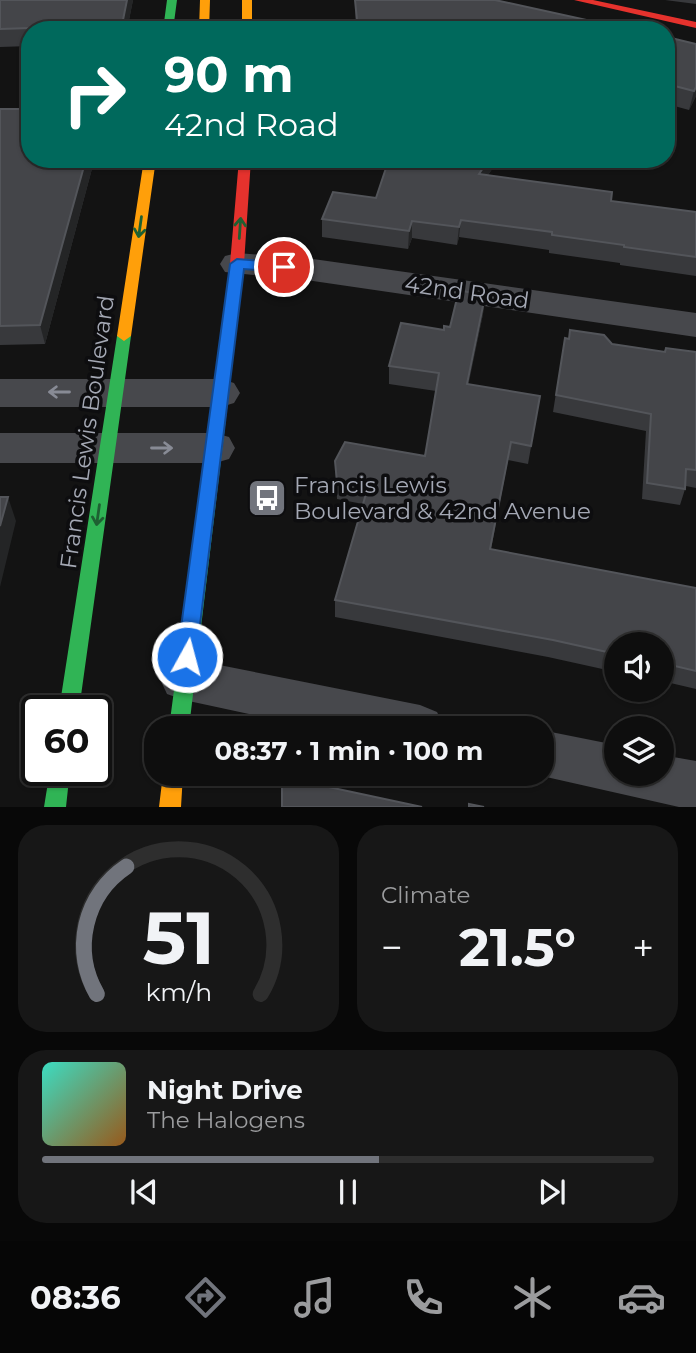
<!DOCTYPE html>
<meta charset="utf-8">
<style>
:root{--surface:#0e0e0e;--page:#171717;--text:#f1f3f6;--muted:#9b9c9e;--line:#2e2e2e;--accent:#71747c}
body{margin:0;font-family:Montserrat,sans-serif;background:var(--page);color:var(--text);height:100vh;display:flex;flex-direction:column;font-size:26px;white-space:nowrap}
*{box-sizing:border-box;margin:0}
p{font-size:23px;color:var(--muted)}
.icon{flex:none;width:38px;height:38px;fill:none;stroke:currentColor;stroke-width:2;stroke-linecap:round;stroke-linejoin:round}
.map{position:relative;height:807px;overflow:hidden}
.details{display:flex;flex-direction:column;gap:18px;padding:18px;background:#080808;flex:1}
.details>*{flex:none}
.hud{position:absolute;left:21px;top:21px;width:654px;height:147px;border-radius:28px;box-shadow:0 2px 5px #0004,0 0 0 2px var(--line);background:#00695c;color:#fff;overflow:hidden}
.fabs{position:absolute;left:604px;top:632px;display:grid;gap:14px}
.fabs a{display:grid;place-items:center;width:70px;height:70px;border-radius:50%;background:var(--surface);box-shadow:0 2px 5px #0004,0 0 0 2px var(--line);font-size:35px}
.speed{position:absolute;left:21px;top:695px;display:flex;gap:14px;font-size:35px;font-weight:700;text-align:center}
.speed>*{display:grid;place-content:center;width:91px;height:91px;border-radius:50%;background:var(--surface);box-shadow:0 2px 5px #0004,0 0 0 2px var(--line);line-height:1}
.speed .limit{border:4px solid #111;border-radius:10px;background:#fff;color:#111}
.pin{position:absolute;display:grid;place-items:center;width:60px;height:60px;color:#fff;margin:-30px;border:4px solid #fff;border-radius:50%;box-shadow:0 2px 7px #0007}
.me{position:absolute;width:77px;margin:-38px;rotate:7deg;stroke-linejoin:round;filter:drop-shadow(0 0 5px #0008)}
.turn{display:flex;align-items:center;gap:24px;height:147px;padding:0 28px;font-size:32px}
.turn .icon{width:91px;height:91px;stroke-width:2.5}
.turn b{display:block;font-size:49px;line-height:60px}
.big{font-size:52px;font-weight:700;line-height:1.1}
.details .card{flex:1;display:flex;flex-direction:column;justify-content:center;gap:10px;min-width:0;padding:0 24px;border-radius:28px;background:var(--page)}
.details .dial{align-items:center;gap:0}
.dial svg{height:182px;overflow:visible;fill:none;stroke:var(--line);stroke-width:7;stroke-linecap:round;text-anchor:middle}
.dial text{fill:var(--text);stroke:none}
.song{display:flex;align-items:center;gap:21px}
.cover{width:84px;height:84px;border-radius:10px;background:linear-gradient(135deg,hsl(170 70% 55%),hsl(30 70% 35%))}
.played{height:7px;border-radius:4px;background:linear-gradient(90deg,var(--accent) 55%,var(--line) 55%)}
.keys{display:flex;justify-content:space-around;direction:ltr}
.heat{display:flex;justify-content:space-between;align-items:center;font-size:38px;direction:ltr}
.details .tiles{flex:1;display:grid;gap:18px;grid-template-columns:1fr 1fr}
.card:last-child{grid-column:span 2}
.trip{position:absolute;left:144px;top:716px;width:410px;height:70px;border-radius:28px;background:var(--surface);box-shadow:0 2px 5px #0004,0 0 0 2px var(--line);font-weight:700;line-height:70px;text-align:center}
.dock{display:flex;height:112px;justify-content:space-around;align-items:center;background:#060606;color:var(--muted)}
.dock .icon{width:49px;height:49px}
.dock .on{color:var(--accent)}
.dock b{font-size:32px;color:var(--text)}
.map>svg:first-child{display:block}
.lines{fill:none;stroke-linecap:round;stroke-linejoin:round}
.street{fill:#47484c;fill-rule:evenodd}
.fast{fill:#30b455;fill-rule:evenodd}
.slow{fill:#ff9f0a;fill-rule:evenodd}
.jam{fill:#e5322d;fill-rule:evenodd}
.wall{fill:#38393c}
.shaded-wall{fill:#242526}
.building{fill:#444549;stroke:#53555a;stroke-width:2}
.oneway{stroke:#1e6032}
.oneway2{stroke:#888b95}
.route{fill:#1a73e8;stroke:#114b97;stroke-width:2}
.labels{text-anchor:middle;stroke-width:7;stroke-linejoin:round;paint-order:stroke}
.street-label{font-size:23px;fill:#a4a8b4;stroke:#0d0d0f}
.poi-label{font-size:23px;fill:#a4a8b4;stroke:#0d0d0f;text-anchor:start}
</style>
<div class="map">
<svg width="696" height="807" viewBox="0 0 696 807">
<rect width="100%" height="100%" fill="#131313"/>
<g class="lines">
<!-- street -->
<path class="street" d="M237,253L313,259L696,313V337L313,281L225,272L220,264L225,256Z
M0,379H221L234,383L240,393L234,403L221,407H0Z
M0,433H215L229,437L235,448L229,459L215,463H0Z
M184,658L420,705L437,712L445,728H314L184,700L167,694L160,679L167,664Z
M541,730L616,745V774H662V755L696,761V807H679L533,774H541Z"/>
<!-- fast -->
<path class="fast" d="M167,0H177L173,30H163Z
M124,331L131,336L79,710H59L117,336Z
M218,412L226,418L189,728H169L210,418Z
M50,770H70L66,807H44Z"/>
<!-- slow -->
<path class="slow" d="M200,0H210L209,30H199Z
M242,0H252V30H242Z
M144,159H156L131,336L124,341L117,336Z
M163,774H183L181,807H159Z"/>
<!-- jam -->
<path class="jam" d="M574,0H593L696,22V28Z
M239,159H251L244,264L226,418L218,424L210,418L230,264Z"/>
</g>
<!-- wall -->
<path class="wall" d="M0,0H133L127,30H30V46L0,47Z
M355,0L632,30H356Z
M665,0H696V4Z
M667,37L696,44V96L689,110L667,104Z
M0,109L30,159H103L101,165H93L45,344L0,345Z
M389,159H499L488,175L611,201L696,212V276L620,265V263L549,253V250L459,237L457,245L412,238L408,249L322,237V219L376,198Z
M485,296L483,314L468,385L540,396L528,464L508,460L491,549L696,588V689L662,681V644H616V672L548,657L335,617V600L363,504L337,499L335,461L425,456L436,391L389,384V366L444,330L450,327Z
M612,344L664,352L666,348L696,352V488L686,486L680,505L642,499L646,431L553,412L562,355Z"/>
<!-- shaded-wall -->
<path class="shaded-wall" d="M127,0H133L127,30H123L122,25Z
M696,87V96L689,110L694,91Z
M86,159H92L93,165L45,344L40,325Z
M489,159H499L477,191L479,174Z
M461,220L459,237L457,245L459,227Z
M412,221V238L408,249L409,231Z
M485,296L483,314L465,402L467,384Z
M511,442L508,460L487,567L490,549Z
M8,497L16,521L0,587V526Z"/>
<!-- building -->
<path class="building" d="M0,0H127L122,25L0,29Z
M355,0H495L632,30H358Z
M667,37L696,44V87L694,91L667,84Z
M0,109H30V159H86L40,325L0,326Z
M389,159H489L479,174L612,192L611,201L696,212V257L624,247V245L552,235V232L461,220L459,227L412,221L409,231L322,219L333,192L376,198Z
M459,290L485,296L467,384L540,396L531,446L511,442L490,549L696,588V671L662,663V644H616V654L553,640L335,600L368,487L337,482L335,461L345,442L425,456L439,373L389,366L401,323L444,330V326L450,327Z
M570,330L604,335L612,344L665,352L666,348L696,352V470L686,469L685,489L647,483L651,414L556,395L565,338L569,339Z
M0,497H8L0,526Z
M282,777L422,807H282Z
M469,804L484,807H469Z"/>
<!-- one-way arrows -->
<defs><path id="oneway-shaft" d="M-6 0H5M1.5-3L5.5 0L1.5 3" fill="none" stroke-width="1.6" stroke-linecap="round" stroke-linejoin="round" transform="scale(1.75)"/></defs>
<g class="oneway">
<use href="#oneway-shaft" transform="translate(140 227) rotate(98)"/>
<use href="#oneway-shaft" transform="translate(240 228) rotate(-86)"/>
<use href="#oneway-shaft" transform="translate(98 515) rotate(98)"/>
</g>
<g class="oneway2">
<use href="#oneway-shaft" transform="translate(59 392) rotate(180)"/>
<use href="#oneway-shaft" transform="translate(162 448)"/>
</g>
<!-- route -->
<path class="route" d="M237,259L284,263L291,267L284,272L244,269L196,657L194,663L187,665L180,663L177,657L230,264Z"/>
<!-- icons -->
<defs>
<g id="bus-square" transform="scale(2.0125)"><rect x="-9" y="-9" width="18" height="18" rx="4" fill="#71747c" stroke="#0d0d0f"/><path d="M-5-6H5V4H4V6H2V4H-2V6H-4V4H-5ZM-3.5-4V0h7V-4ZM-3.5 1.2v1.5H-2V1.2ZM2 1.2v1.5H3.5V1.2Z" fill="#fff"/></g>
</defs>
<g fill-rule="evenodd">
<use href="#bus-square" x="267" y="498"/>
</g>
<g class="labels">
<!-- street labels -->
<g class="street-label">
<text transform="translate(467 292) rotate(8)" y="8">42nd Road</text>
<text transform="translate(87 432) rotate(-82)" y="8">Francis Lewis Boulevard</text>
</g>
<!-- poi labels -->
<g class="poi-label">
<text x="294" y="493">Francis Lewis<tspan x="294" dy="26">Boulevard &amp; 42nd Avenue</tspan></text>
</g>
</g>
</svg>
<div class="fabs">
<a><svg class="icon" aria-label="sound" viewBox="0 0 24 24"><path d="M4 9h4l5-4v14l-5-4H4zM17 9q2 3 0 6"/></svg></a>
<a><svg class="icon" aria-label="layers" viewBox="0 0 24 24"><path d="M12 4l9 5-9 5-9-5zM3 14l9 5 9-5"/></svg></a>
</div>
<div class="speed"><div class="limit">60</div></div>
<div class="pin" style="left:284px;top:267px;background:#d93025"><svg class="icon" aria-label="arrive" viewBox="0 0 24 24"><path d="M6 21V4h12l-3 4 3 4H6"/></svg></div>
<svg class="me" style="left:187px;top:657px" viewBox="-20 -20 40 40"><circle r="17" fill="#1a73e8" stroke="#fff" stroke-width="3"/><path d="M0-11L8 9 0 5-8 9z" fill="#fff"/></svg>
<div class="trip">08:37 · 1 min · 100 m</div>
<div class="hud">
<div class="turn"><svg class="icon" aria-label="right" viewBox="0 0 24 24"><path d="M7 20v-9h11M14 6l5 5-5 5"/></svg><div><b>90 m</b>42nd Road</div></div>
</div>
</div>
<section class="details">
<div class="tiles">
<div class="card dial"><svg viewBox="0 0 100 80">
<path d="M14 69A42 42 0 1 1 86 69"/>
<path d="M14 69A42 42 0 0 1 27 13" stroke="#71747c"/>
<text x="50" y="56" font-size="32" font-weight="700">51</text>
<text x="50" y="72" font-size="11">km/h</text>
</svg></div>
<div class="card"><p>Climate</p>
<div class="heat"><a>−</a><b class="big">21.5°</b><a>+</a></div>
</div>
<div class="card">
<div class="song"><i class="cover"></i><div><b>Night Drive</b><p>The Halogens</p></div></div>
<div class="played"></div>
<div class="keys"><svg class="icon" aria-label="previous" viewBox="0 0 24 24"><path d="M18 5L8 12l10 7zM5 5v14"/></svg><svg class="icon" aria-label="pause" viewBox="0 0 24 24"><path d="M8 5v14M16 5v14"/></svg><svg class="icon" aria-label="next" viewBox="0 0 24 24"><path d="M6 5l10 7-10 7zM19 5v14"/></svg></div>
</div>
</div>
</section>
<nav class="dock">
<b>08:36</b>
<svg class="icon on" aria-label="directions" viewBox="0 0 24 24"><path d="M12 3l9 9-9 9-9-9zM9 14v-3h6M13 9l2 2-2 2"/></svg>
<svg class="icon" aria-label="music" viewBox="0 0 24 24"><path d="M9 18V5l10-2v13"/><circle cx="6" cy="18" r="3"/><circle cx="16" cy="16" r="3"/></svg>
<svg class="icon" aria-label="phone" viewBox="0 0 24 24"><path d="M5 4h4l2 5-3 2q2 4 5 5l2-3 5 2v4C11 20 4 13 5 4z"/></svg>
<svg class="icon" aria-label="climate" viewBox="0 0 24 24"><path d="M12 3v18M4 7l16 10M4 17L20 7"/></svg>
<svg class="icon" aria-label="car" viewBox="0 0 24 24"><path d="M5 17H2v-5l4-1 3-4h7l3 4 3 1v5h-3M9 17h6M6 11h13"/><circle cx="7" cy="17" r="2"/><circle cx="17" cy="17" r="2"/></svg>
</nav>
